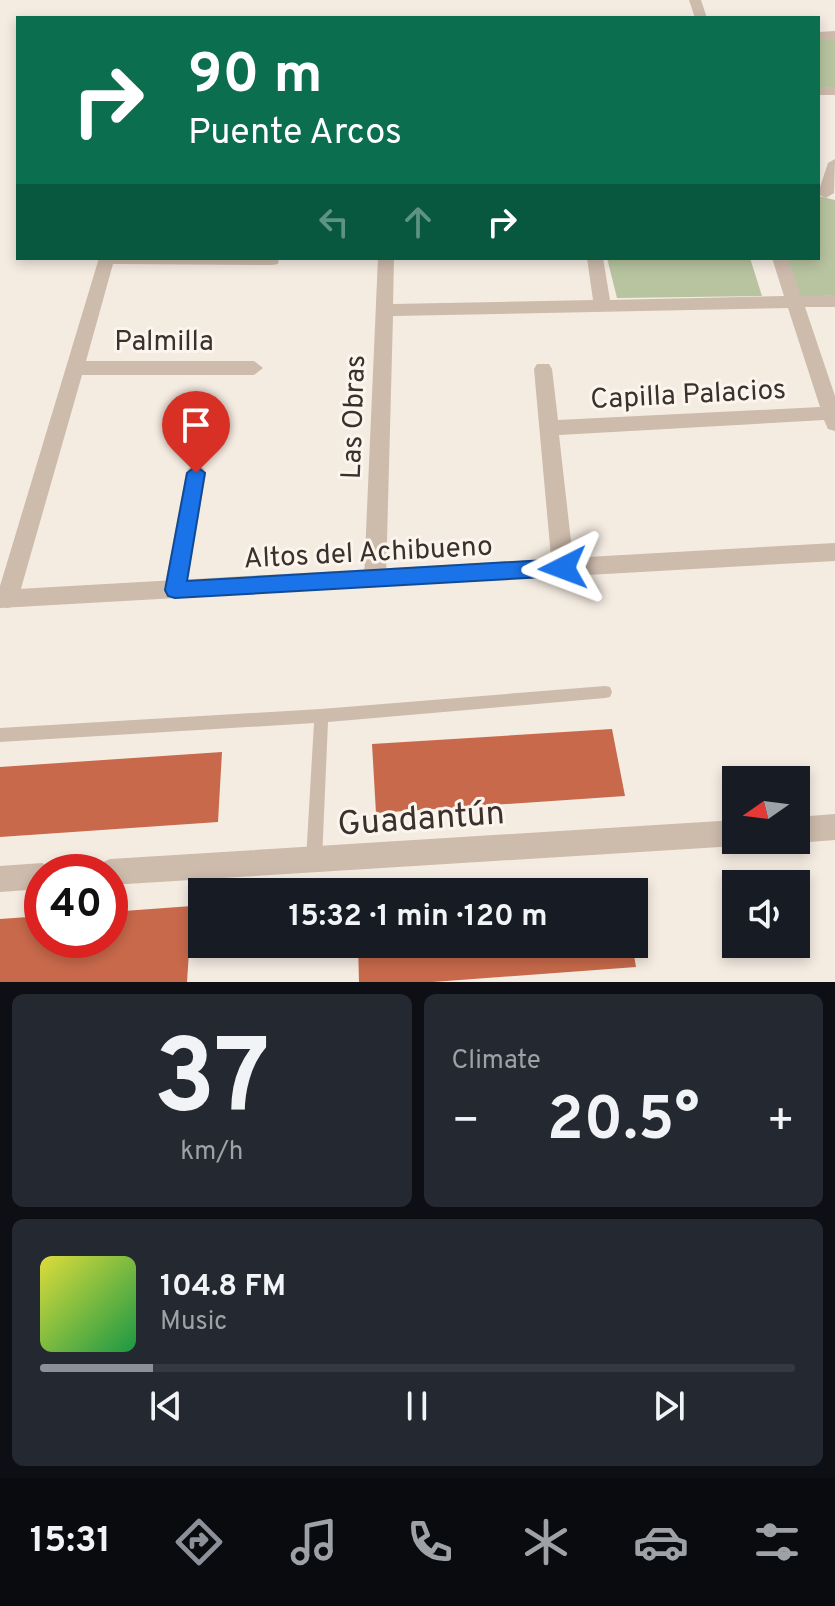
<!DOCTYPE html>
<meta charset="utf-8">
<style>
:root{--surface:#171b24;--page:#242831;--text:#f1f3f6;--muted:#9ea1a6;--line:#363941;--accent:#8c9099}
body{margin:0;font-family:Overpass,sans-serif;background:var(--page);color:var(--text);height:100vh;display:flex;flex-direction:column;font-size:30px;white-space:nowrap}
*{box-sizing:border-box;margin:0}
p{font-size:26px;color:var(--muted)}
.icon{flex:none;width:44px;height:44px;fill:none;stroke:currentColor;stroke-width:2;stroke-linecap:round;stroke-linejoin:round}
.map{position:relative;height:982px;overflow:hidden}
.drawer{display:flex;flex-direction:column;gap:12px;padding:12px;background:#0d0f14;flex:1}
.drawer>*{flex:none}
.banner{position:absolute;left:16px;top:16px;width:804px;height:244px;border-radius:0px;box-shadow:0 4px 12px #0003;background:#0b6e4f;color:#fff;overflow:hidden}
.needle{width:52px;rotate:256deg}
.controls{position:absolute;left:722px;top:766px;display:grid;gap:16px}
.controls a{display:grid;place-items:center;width:88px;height:88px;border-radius:0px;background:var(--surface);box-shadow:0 4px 12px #0003;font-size:40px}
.speed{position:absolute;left:24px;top:854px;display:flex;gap:16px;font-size:40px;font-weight:700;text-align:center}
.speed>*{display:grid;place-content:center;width:104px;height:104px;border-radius:50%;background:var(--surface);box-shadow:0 4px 12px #0003;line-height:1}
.speed .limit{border:12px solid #d22;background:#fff;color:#111}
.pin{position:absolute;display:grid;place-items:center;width:68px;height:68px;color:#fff;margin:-82px -34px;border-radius:50% 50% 50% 0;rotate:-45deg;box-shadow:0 0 8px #0007}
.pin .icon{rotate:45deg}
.me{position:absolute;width:88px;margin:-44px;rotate:267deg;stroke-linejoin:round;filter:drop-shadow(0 0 6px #0008)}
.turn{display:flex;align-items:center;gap:28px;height:168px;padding:0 40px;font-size:36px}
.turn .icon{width:104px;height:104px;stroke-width:2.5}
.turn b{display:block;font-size:56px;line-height:68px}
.lanes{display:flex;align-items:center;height:76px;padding:0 40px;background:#0003;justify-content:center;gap:40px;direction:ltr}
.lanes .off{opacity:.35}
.big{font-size:60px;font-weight:700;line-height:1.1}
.drawer .tile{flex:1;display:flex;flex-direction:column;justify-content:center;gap:12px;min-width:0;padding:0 28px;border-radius:12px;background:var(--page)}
.drawer .dial{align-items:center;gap:0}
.dial b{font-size:104px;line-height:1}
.song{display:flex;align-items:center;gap:24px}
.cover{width:96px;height:96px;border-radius:12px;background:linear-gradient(135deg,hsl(60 70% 55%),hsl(140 70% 35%))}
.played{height:8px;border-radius:4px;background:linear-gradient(90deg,var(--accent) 15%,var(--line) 15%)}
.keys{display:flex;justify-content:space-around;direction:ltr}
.heat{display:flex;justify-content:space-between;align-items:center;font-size:44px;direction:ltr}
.drawer .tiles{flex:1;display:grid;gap:12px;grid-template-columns:1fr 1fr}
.tile:last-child{grid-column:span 2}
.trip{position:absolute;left:188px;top:878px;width:460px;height:80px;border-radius:0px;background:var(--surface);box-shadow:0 4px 12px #0003;font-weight:700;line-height:80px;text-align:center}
.tabs{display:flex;height:128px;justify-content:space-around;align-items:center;background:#090b0e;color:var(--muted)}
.tabs .icon{width:56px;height:56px}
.tabs .on{color:var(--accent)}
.tabs b{font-size:36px;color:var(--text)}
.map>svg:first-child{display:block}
.green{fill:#b8c4a0}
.building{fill:#c8694b}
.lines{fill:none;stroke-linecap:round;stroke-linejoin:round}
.service{fill:#cdbbac;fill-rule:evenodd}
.minor{fill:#cdbbac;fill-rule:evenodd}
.tertiary{fill:#cdbbac;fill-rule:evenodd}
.route{fill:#1a73e8;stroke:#114b97;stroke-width:2}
.labels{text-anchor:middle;stroke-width:6;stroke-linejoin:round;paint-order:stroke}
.street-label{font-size:28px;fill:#3b302b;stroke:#fbf5ee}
.near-street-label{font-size:34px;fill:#3b302b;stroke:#fbf5ee}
</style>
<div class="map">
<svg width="835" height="982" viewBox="0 0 835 982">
<rect width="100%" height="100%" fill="#f4ebe1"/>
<!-- green -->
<path class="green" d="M818,37H835V90H818Z
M818,196L835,200V295L800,298L786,258H818Z
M607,258H750L762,296L617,298Z"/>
<!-- building -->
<path class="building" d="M612,729L625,796L376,813L372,744Z
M222,752L218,822L0,837V767Z
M621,885L622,892H553V890Z
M192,906L187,982H0V919L42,916V940H110V912Z
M358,944H632L636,967L433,982H359Z"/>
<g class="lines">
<!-- service -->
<path class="service" d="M605,686L610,687L612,692L610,697L605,698L328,722L322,860L319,865L314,868L309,865L306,860L314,723L0,742V728L321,709Z"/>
<!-- minor -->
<path class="minor" d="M689,0H701L707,18H695Z
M835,31V39L818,40V32Z
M818,87H835V95H818Z
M835,159L834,193L826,198L821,196L818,193L828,163Z
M99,258H279L278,264L272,265L113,264L86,361H254L263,368L254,375H82L18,599L15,606L7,608L0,606V586Z
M378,258H394L393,304L593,300L587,258H603L610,300L784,296L772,258H788L801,296L835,295V307H805L835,396V431L828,429L824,420L559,435L574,568L570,574L563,577L556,574L552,568L534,369L537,364H549L552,369L558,420L820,407L788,308L393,316L386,578L383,584L375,587L367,584L364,578Z
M196,465L203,468L206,473L186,590L183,597L175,599L167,597L164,590L186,473L189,468Z
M835,814V840L796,843L790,840H796V817Z
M736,820V840H746L736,846L110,885V872H97L101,863L110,859Z
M42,863L51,867L53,872H42V889L0,892V866Z"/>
<!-- tertiary -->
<path class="tertiary" d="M835,543V561L0,608V590Z"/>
</g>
<!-- route -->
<path class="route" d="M196,466L205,473L187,581L563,559L570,562L573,568L570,573L563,576L175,598L168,596L165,590L187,473Z"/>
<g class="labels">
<!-- street labels -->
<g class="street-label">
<text x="164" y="350">Palmilla</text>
<text transform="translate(688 393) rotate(-3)" y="10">Capilla Palacios</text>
<text transform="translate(352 417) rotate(-88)" y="10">Las Obras</text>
<text transform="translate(368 551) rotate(-3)" y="10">Altos del Achibueno</text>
</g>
<!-- near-street labels -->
<g class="near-street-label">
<text transform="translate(421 817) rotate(-4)" y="12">Guadantún</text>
</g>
</g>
</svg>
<div class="controls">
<a><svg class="needle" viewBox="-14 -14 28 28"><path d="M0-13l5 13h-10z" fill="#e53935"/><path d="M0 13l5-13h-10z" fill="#9ea1a6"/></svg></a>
<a><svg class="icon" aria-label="sound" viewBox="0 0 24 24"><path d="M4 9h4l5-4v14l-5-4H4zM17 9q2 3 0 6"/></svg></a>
</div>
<div class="speed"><div class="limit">40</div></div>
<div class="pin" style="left:196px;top:473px;background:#d93025"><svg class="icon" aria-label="arrive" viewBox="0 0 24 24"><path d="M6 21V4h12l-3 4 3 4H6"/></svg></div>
<svg class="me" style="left:563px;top:568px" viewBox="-20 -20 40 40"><path d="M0-17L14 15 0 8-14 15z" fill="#1a73e8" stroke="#fff" stroke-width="4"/></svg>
<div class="trip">15:32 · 1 min · 120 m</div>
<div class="banner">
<div class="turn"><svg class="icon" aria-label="right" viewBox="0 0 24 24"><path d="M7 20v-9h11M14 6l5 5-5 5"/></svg><div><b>90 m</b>Puente Arcos</div></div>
<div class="lanes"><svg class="icon off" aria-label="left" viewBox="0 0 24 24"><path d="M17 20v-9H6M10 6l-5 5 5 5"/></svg><svg class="icon off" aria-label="ahead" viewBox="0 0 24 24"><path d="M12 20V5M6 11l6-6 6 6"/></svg><svg class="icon" aria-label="right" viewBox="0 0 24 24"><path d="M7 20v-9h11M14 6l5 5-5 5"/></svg></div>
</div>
</div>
<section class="drawer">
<div class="tiles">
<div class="tile dial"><b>37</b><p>km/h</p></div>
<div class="tile"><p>Climate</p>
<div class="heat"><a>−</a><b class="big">20.5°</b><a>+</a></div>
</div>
<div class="tile">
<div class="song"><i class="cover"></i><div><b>104.8 FM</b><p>Music</p></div></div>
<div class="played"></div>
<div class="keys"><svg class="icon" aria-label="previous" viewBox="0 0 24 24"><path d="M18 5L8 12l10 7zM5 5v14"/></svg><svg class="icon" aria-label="pause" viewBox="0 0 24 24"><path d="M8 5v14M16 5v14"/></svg><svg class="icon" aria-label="next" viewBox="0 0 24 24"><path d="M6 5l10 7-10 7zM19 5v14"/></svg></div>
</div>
</div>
</section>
<nav class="tabs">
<b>15:31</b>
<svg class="icon on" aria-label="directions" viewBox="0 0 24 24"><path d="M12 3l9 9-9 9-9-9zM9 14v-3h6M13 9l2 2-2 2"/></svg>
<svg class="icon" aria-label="music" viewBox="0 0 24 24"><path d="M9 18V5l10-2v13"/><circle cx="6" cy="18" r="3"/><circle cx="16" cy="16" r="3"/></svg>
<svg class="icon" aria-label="phone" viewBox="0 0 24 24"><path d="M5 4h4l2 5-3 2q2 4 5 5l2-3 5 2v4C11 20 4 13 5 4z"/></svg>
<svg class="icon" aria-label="climate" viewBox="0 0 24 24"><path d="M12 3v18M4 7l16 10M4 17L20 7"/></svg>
<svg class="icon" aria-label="car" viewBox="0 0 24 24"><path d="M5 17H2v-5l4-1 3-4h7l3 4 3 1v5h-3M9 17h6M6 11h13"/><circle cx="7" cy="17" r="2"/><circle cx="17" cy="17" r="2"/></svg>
<svg class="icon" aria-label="filters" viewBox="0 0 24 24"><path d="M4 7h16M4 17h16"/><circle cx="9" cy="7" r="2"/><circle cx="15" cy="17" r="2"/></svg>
</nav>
